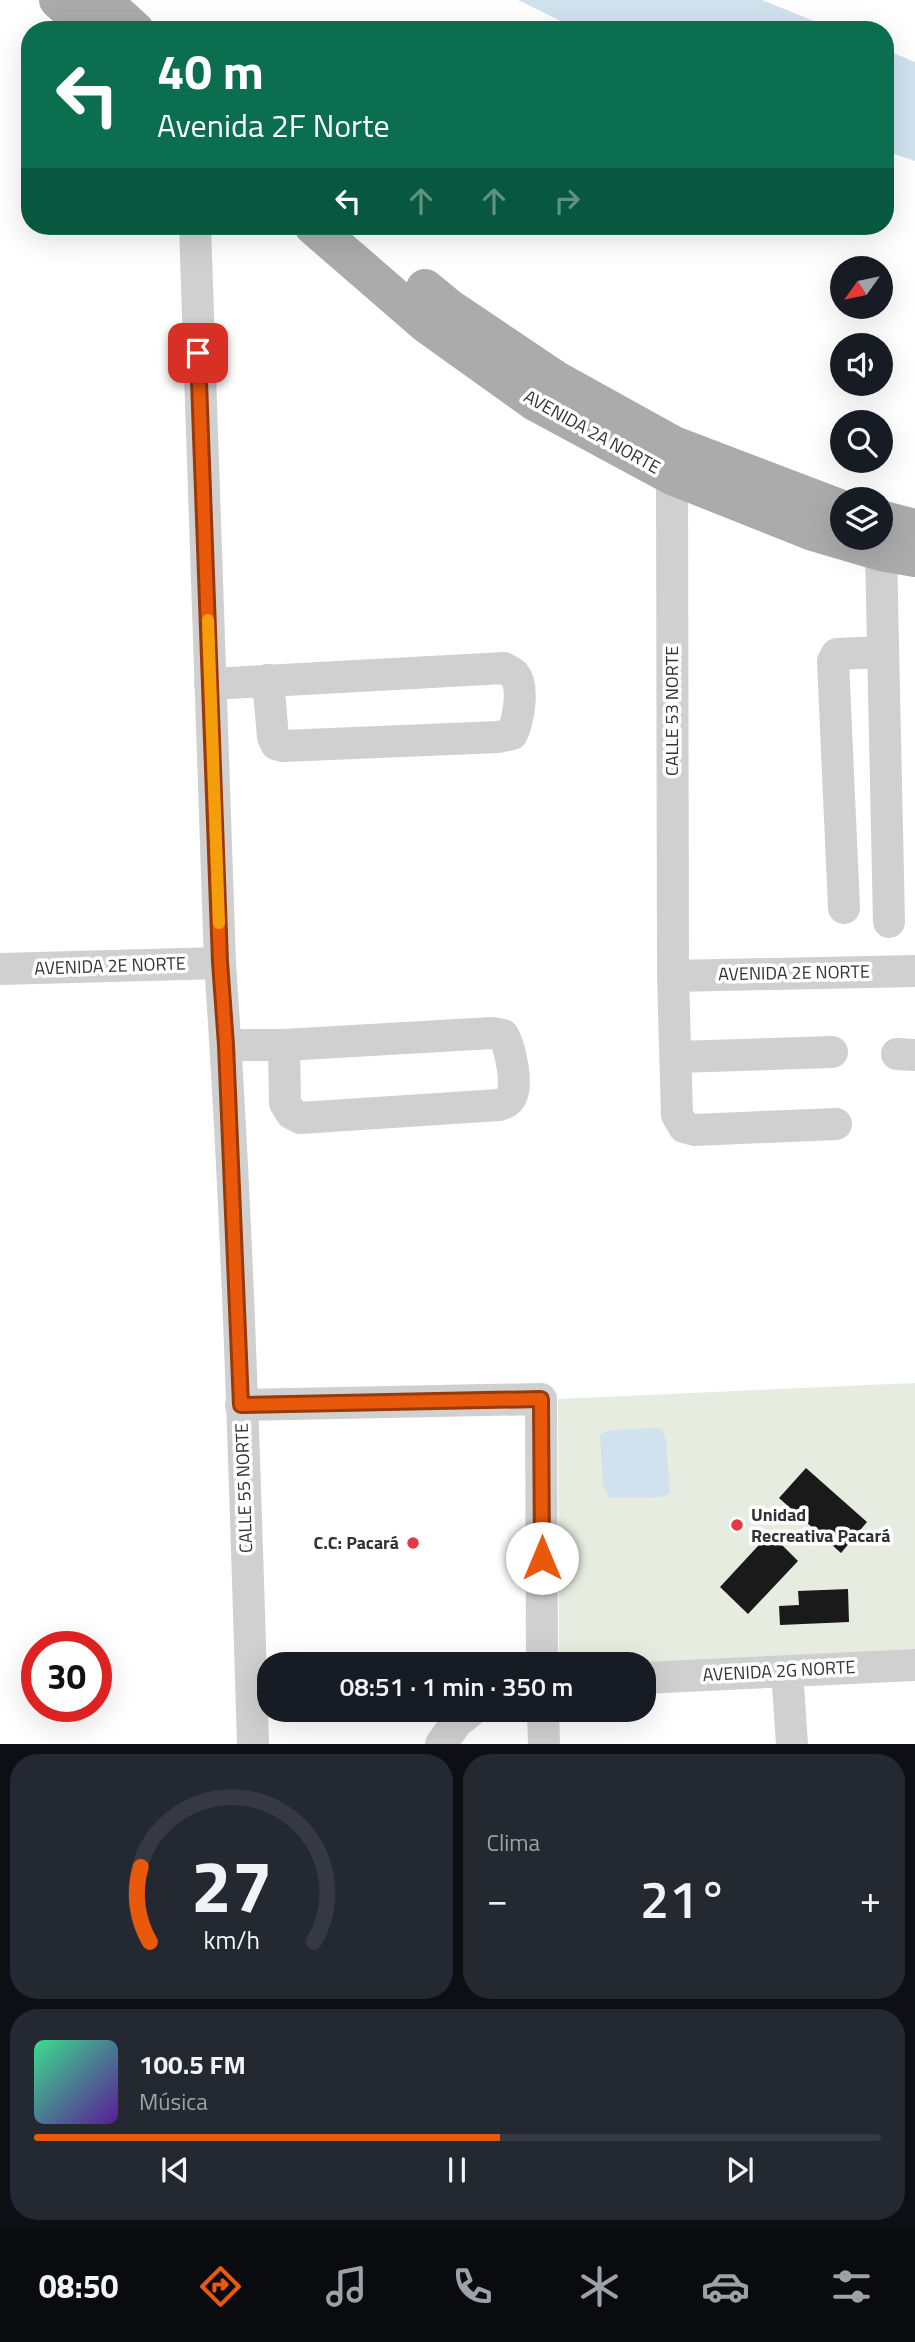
<!DOCTYPE html>
<html lang="es">
<meta charset="utf-8">
<style>
:root{--surface:#171b24;--page:#242831;--text:#f1f3f6;--muted:#9ea1a6;--line:#363941;--accent:#ea580c}
body{margin:0;font-family:"Titillium Web",sans-serif;background:var(--page);color:var(--text);height:100vh;display:flex;flex-direction:column;font-size:26px;white-space:nowrap}
*{box-sizing:border-box;margin:0}
p{font-size:23px;color:var(--muted)}
.icon{flex:none;width:38px;height:38px;fill:none;stroke:currentColor;stroke-width:2;stroke-linecap:round;stroke-linejoin:round}
.map{position:relative;height:1744px;overflow:hidden}
.side{display:flex;flex-direction:column;gap:10px;padding:10px;background:#0d0f14;flex:1}
.side>*{flex:none}
.top-card{position:absolute;left:21px;top:21px;width:873px;height:214px;border-radius:28px;box-shadow:0 7px 28px #0002;background:#0b6e4f;color:#fff;overflow:hidden}
.needle{width:46px;rotate:237deg}
.buttons{position:absolute;left:830px;top:256px;display:grid;gap:14px}
.buttons a{display:grid;place-items:center;width:63px;height:63px;border-radius:50%;background:var(--surface);box-shadow:0 7px 28px #0002;font-size:35px}
.speed{position:absolute;left:21px;top:1631px;display:flex;gap:14px;font-size:35px;font-weight:700;text-align:center}
.speed>*{display:grid;place-content:center;width:91px;height:91px;border-radius:50%;background:var(--surface);box-shadow:0 7px 28px #0002;line-height:1}
.speed .limit{border:10px solid #d22;background:#fff;color:#111}
.pin{position:absolute;display:grid;place-items:center;width:60px;height:60px;color:#fff;margin:-30px;border-radius:14px;box-shadow:0 4px 10px #0006}
.me{position:absolute;width:77px;margin:-38px;rotate:0deg;stroke-linejoin:round;filter:drop-shadow(0 0 5px #0008)}
.turn{display:flex;align-items:center;gap:24px;height:147px;padding:0 21px;font-size:32px}
.turn .icon{width:91px;height:91px;stroke-width:2.5}
.turn b{display:block;font-size:49px;line-height:60px}
.lanes{display:flex;align-items:center;height:66px;padding:0 21px;background:#0003;justify-content:center;gap:35px;direction:ltr}
.lanes .off{opacity:.35}
.big{font-size:52px;font-weight:600;line-height:1.1}
.side .tile{flex:1;display:flex;flex-direction:column;justify-content:center;gap:10px;min-width:0;padding:0 24px;border-radius:28px;background:var(--page)}
.side .dial{align-items:center;gap:0}
.dial svg{height:182px;overflow:visible;fill:none;stroke:var(--line);stroke-width:7;stroke-linecap:round;text-anchor:middle}
.dial text{fill:var(--text);stroke:none}
.song{display:flex;align-items:center;gap:21px}
.cover{width:84px;height:84px;border-radius:10px;background:linear-gradient(135deg,hsl(150 70% 55%),hsl(270 70% 35%))}
.played{height:7px;border-radius:4px;background:linear-gradient(90deg,var(--accent) 55%,var(--line) 55%)}
.keys{display:flex;justify-content:space-around;direction:ltr}
.heat{display:flex;justify-content:space-between;align-items:center;font-size:38px;direction:ltr}
.side .tiles{flex:1;display:grid;gap:10px;grid-template-columns:1fr 1fr}
.tile:last-child{grid-column:span 2}
.trip{position:absolute;left:257px;top:1652px;width:399px;height:70px;border-radius:28px;background:var(--surface);box-shadow:0 7px 28px #0002;font-weight:600;line-height:70px;text-align:center}
.tabs{display:flex;height:112px;justify-content:space-around;align-items:center;background:#090b0e;color:var(--muted)}
.tabs .icon{width:49px;height:49px}
.tabs .active{color:var(--accent)}
.tabs b{font-size:32px;color:var(--text)}
.map>svg:first-child{display:block}
.green{fill:#e6ecdf}
.water{fill:#cfe2ee}
.building{fill:#1a1a1a}
.lines{fill:none;stroke-linecap:round;stroke-linejoin:round}
.minor{stroke:#d0d0d0;stroke-width:32}
.major{stroke:#ababab;stroke-width:38}
.route-casing{stroke:#983908;stroke-width:18}
.route{stroke:#ea580c;stroke-width:12}
.slow{stroke:#f59e0b;stroke-width:12}
.poi-dot{fill:#e63946;stroke:#fff;stroke-width:2.5}
.labels{text-anchor:middle;stroke-width:7;stroke-linejoin:round;paint-order:stroke}
.street-label{font-size:18px;fill:#333;stroke:#fff}
.poi-label{font-size:18px;font-weight:bold;fill:#333;stroke:#fff;text-anchor:start}
</style>
<div class="map">
<svg width="915" height="1744" viewBox="0 0 915 1744">
<rect width="100%" height="100%" fill="#fff"/>
<!-- green -->
<path class="green" d="M915,1383V1652L644,1664H559L558,1399Z"/>
<!-- water -->
<path class="water" d="M518,0H762L836,30H579Z
M886,50L915,62V161L886,151Z
M657,1428L661,1429L666,1440L670,1493L661,1497L609,1498L603,1485L600,1434L611,1430Z"/>
<!-- building -->
<path class="building" d="M806,1468L867,1522L841,1553L779,1498Z
M770,1533L798,1561L748,1614L720,1587Z
M848,1589L849,1622L780,1625L779,1606L799,1605L798,1591Z"/>
<g class="lines">
<!-- minor -->
<path class="minor" d="M195,226L220,963C238,1222 245,1483 253,1744
M674,454L672,476L673,976L677,1115L684,1127L694,1130L836,1124
M881,552L889,922
M210,684L504,668C507,670 511,672 514,674C525,686 518,721 512,734L498,737L283,746L276,744L273,737L268,680
M844,908L833,661L837,654L882,652
M0,969L220,963
M673,976L915,971
M226,1045H284L492,1033L503,1035C510,1047 520,1089 509,1100C506,1103 502,1104 499,1105L300,1118L291,1113L285,1103L284,1045
M897,1054L915,1055
M677,1057L832,1052
M241,1405L541,1399L542,1664
M787,1671L792,1744
M644,1678L915,1665
M543,1710L544,1744
M441,1744L457,1722L472,1710"/>
<!-- major -->
<path class="major" d="M58,0L91,30
M102,0L135,30
M313,226L426,324L535,402L672,476L813,532L881,552L915,558
M425,288L448,307L555,379L674,445L842,509
M880,519L915,528"/>
</g>
<g class="lines">
<!-- route casing -->
<g class="route-casing">
<path id="route" d="M198,353L220,962L226,1045L241,1405L541,1399L542,1558"/>
</g>
<!-- route -->
<use href="#route" class="route"/>
<!-- slow -->
<path class="slow" d="M208,620L219,923"/>
</g>
<!-- markers -->
<g class="poi-dot">
<circle cx="737" cy="1525" r="7"/>
<circle cx="413" cy="1543" r="7"/>
</g>
<g class="labels">
<!-- street labels -->
<g class="street-label">
<text transform="translate(592 432) rotate(29)" y="6">AVENIDA 2A NORTE</text>
<text transform="translate(672 711) rotate(-90)" y="6">CALLE 53 NORTE</text>
<text transform="translate(110 966) rotate(-2)" y="6">AVENIDA 2E NORTE</text>
<text transform="translate(794 973) rotate(-1)" y="6">AVENIDA 2E NORTE</text>
<text transform="translate(244 1488) rotate(-92)" y="6">CALLE 55 NORTE</text>
<text transform="translate(779 1671) rotate(-3)" y="6">AVENIDA 2G NORTE</text>
</g>
<!-- poi labels -->
<g class="poi-label">
<text x="751" y="1521">Unidad<tspan x="751" dy="21">Recreativa Pacará</tspan></text>
<text x="399" y="1549" text-anchor="end">C.C: Pacará</text>
</g>
</g>
</svg>
<div class="buttons">
<a><svg class="needle" viewBox="-14 -14 28 28"><path d="M0-13l5 13h-10z" fill="#e53935"/><path d="M0 13l5-13h-10z" fill="#9ea1a6"/></svg></a>
<a><svg class="icon" aria-label="sound" viewBox="0 0 24 24"><path d="M4 9h4l5-4v14l-5-4H4zM17 9q2 3 0 6"/></svg></a>
<a><svg class="icon" aria-label="search" viewBox="0 0 24 24"><circle cx="10" cy="10" r="6"/><path d="M15 15l6 6"/></svg></a>
<a><svg class="icon" aria-label="layers" viewBox="0 0 24 24"><path d="M12 4l9 5-9 5-9-5zM3 14l9 5 9-5"/></svg></a>
</div>
<div class="speed"><div class="limit">30</div></div>
<div class="pin" style="left:198px;top:353px;background:#d93025"><svg class="icon" aria-label="arrive" viewBox="0 0 24 24"><path d="M6 21V4h12l-3 4 3 4H6"/></svg></div>
<svg class="me" style="left:542px;top:1558px" viewBox="-20 -20 40 40"><circle r="19" fill="#fff"/><path d="M0-13L10 11 0 6-10 11z" fill="#ea580c"/></svg>
<div class="trip">08:51 · 1 min · 350 m</div>
<div class="top-card">
<div class="turn"><svg class="icon" aria-label="left" viewBox="0 0 24 24"><path d="M17 20v-9H6M10 6l-5 5 5 5"/></svg><div><b>40 m</b>Avenida 2F Norte</div></div>
<div class="lanes"><svg class="icon" aria-label="left" viewBox="0 0 24 24"><path d="M17 20v-9H6M10 6l-5 5 5 5"/></svg><svg class="icon off" aria-label="ahead" viewBox="0 0 24 24"><path d="M12 20V5M6 11l6-6 6 6"/></svg><svg class="icon off" aria-label="ahead" viewBox="0 0 24 24"><path d="M12 20V5M6 11l6-6 6 6"/></svg><svg class="icon off" aria-label="right" viewBox="0 0 24 24"><path d="M7 20v-9h11M14 6l5 5-5 5"/></svg></div>
</div>
</div>
<section class="side">
<div class="tiles">
<div class="tile dial"><svg viewBox="0 0 100 80">
<path d="M14 69A42 42 0 1 1 86 69"/>
<path d="M14 69A42 42 0 0 1 10 36" stroke="#ea580c"/>
<text x="50" y="56" font-size="32" font-weight="700">27</text>
<text x="50" y="72" font-size="11">km/h</text>
</svg></div>
<div class="tile"><p>Clima</p>
<div class="heat"><a>−</a><b class="big">21°</b><a>+</a></div>
</div>
<div class="tile">
<div class="song"><i class="cover"></i><div><b>100.5 FM</b><p>Música</p></div></div>
<div class="played"></div>
<div class="keys"><svg class="icon" aria-label="previous" viewBox="0 0 24 24"><path d="M18 5L8 12l10 7zM5 5v14"/></svg><svg class="icon" aria-label="pause" viewBox="0 0 24 24"><path d="M8 5v14M16 5v14"/></svg><svg class="icon" aria-label="next" viewBox="0 0 24 24"><path d="M6 5l10 7-10 7zM19 5v14"/></svg></div>
</div>
</div>
</section>
<nav class="tabs">
<b>08:50</b>
<svg class="icon active" aria-label="directions" viewBox="0 0 24 24"><path d="M12 3l9 9-9 9-9-9zM9 14v-3h6M13 9l2 2-2 2"/></svg>
<svg class="icon" aria-label="music" viewBox="0 0 24 24"><path d="M9 18V5l10-2v13"/><circle cx="6" cy="18" r="3"/><circle cx="16" cy="16" r="3"/></svg>
<svg class="icon" aria-label="phone" viewBox="0 0 24 24"><path d="M5 4h4l2 5-3 2q2 4 5 5l2-3 5 2v4C11 20 4 13 5 4z"/></svg>
<svg class="icon" aria-label="climate" viewBox="0 0 24 24"><path d="M12 3v18M4 7l16 10M4 17L20 7"/></svg>
<svg class="icon" aria-label="car" viewBox="0 0 24 24"><path d="M5 17H2v-5l4-1 3-4h7l3 4 3 1v5h-3M9 17h6M6 11h13"/><circle cx="7" cy="17" r="2"/><circle cx="17" cy="17" r="2"/></svg>
<svg class="icon" aria-label="filters" viewBox="0 0 24 24"><path d="M4 7h16M4 17h16"/><circle cx="9" cy="7" r="2"/><circle cx="15" cy="17" r="2"/></svg>
</nav>
